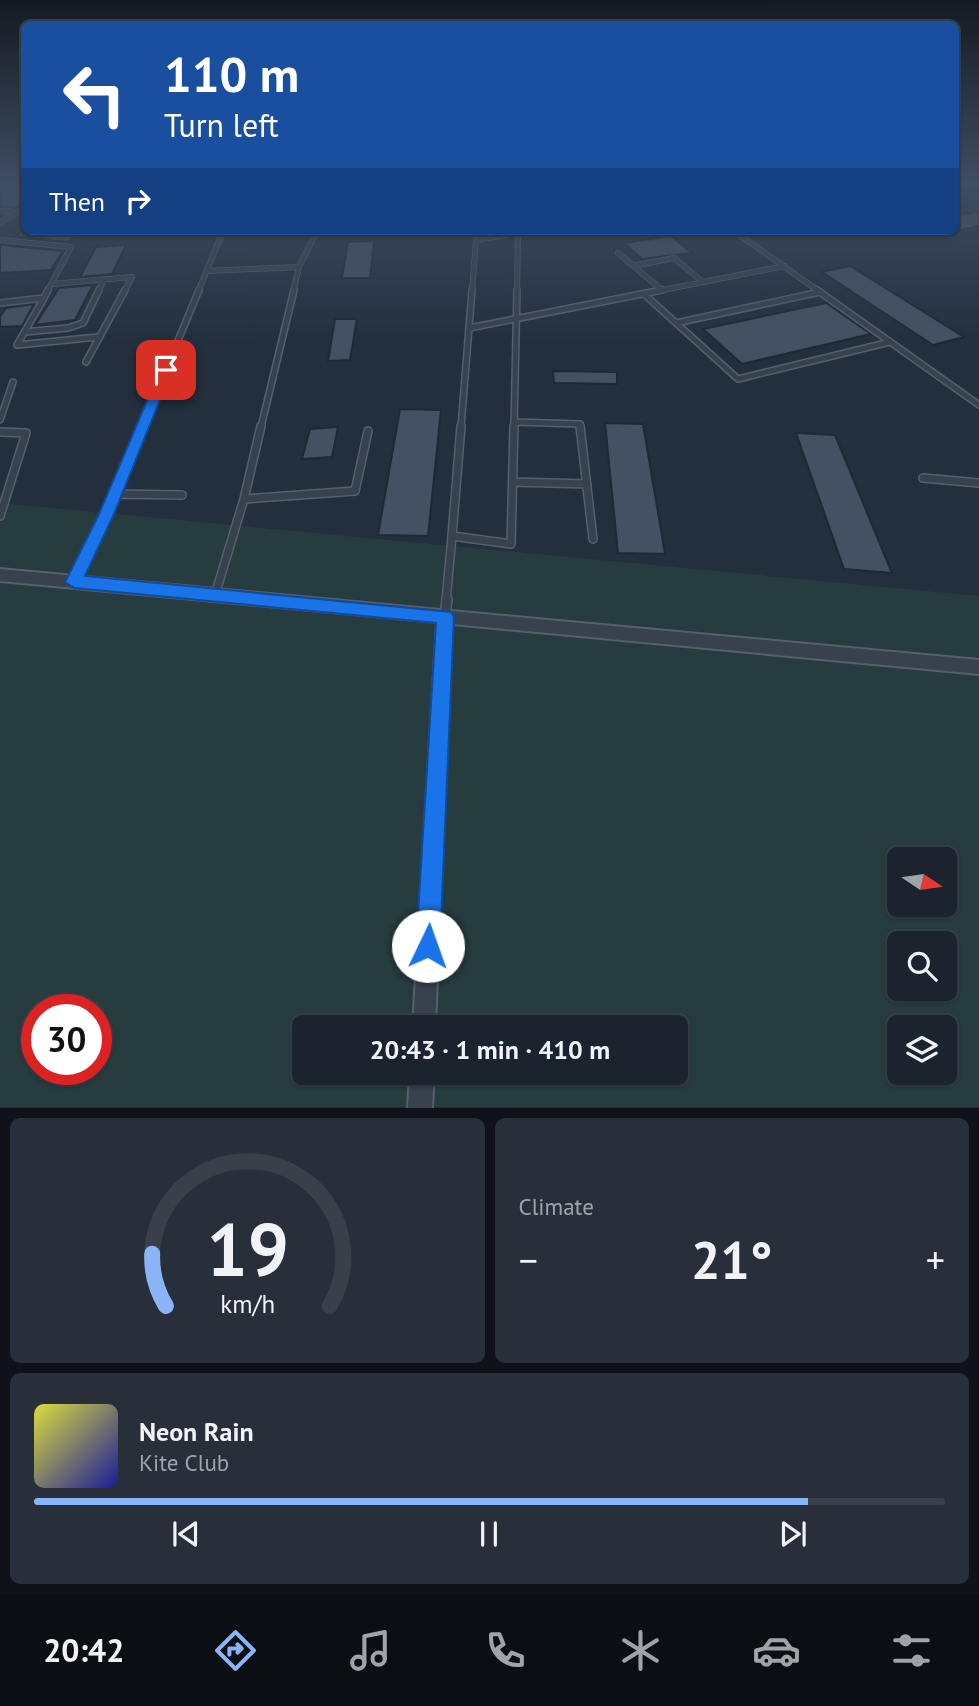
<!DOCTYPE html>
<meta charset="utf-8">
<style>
:root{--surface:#1b232e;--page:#282f3a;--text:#f1f3f6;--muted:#a0a4aa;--line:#39404a;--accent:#8ab4f8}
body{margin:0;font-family:"PT Sans",sans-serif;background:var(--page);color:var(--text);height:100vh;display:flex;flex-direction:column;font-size:26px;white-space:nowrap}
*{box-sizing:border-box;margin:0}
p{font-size:23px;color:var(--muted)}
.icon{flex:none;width:38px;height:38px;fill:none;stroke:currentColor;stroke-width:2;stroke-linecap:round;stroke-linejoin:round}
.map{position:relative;height:1108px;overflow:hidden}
.panel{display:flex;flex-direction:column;gap:10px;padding:10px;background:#0f1319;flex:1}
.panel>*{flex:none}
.top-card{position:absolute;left:21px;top:21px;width:938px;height:214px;border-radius:10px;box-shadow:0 2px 5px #0004,0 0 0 2px var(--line);background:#1a4fa0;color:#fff;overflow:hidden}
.needle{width:46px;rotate:103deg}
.controls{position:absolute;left:887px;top:847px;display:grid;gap:14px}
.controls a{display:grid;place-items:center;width:70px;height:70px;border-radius:10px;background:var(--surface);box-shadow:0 2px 5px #0004,0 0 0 2px var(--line);font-size:35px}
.speed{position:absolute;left:21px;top:994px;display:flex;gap:14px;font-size:35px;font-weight:700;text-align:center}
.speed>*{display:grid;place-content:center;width:91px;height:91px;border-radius:50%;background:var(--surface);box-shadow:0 2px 5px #0004,0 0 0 2px var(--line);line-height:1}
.speed .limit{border:10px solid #d22;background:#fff;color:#111}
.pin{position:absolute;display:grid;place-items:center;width:60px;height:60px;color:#fff;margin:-30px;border-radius:14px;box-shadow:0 4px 10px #0006}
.me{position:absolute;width:77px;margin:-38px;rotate:3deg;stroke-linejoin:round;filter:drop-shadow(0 0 5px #0008)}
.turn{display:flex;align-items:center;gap:24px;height:147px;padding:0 28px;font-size:32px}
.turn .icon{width:91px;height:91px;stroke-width:2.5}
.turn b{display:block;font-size:49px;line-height:60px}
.then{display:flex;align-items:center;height:66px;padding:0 28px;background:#0003;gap:14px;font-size:26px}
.big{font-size:52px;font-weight:700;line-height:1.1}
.panel .tile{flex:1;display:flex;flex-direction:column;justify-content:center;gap:10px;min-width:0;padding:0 24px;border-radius:10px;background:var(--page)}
.panel .dial{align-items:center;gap:0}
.dial svg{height:182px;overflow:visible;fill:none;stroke:var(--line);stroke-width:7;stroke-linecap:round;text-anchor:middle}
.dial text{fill:var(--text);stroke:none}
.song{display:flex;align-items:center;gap:21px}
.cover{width:84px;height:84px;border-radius:10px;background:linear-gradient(135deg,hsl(60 70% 55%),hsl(240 70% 35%))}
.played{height:7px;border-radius:4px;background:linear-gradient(90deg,var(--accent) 85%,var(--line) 85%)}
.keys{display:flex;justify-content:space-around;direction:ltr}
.heat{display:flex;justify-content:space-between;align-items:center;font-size:38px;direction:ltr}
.panel .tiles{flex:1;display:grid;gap:10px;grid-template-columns:1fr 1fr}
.tile:last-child{grid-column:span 2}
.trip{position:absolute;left:292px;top:1015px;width:396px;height:70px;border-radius:10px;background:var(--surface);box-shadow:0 2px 5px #0004,0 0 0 2px var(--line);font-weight:700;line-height:70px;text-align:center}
.tabs{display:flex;height:112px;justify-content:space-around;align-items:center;background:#0b0e12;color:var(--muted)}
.tabs .icon{width:49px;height:49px}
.tabs .current{color:var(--accent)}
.tabs b{font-size:32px;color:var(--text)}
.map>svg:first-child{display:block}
.green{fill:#263c3f;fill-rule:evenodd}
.building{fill:#455162;stroke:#1f2835;stroke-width:2}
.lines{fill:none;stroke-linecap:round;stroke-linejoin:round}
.service-far3-casing{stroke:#565f6c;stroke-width:6}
.service-far2-casing{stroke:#565f6c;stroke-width:8}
.service-far1-casing{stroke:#565f6c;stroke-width:10}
.service-casing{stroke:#565f6c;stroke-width:12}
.minor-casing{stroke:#565f6c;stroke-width:4}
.service-far3{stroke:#38414e;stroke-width:4.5}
.service-far2{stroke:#38414e;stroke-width:5}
.service-far1{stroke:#38414e;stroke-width:7}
.service{stroke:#38414e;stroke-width:9}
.minor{fill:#38414e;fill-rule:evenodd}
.route{fill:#1a73e8;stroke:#114b97;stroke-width:2}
</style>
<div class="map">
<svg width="979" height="1108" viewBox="0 0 979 1108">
<rect width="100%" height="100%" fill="#242f3e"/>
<!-- green -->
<path class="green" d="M0,503L979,596V1107H0ZM900,859H945V905H900ZM900,943H945V989H900ZM37,1010H96V1069H37ZM304,1027H676V1073H304ZM900,1027H945V1073H900Z"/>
<!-- building -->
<path class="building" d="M0,185H24V203L15,208L0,206Z
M979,211V226L956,231V216Z
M22,231H75L69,242L14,236Z
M671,236L692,253L642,259L624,243Z
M374,241L370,278H342L348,242Z
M126,245L112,274L80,277L96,247Z
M0,246L1,245L63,251L51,270L0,273Z
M850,266L964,337L933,345L822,272Z
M93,285L75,320L35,325L59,288Z
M826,303L871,334L742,364L703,329Z
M34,304L22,326L0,327V317L6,308Z
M335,319H357L350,360L328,361Z
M553,371L617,372V384L554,383Z
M400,409L441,410L428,536L378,535Z
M605,423L643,424L665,554L618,553Z
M338,427L332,457L302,459L310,429Z
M796,433L835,435L892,573L844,569Z"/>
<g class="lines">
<!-- service-far3 casing -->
<g class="service-far3-casing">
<path id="service-far3" d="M0,211H11
M0,223L24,208
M734,231L820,292
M518,233L529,231
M0,240L71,247L47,292
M618,253L662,290
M633,266L674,258L703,282
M207,271L299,267
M52,284L132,277L124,292
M98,292L104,280
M198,292L223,231
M293,292L299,267L317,231
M472,292L476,240L518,233
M517,292L518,233
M653,292L784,266"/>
</g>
<!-- service-far2 casing -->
<g class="service-far2-casing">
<path id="service-far2" d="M817,290L979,405
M644,294L738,379L890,342
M44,298L17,345L98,337
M0,303L44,298L48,290
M676,323L820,292
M469,328L662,290
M25,332L68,328L83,323L99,290
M86,362L125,290
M0,420L13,382
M514,422L580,424V427
M142,427L199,290
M261,427L294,290
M461,427L472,290
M514,427L517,290"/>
</g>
<!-- service-far1 casing -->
<g class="service-far1-casing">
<path id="service-far1" d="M461,426L452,536L511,544L514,426
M580,426L593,539
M0,432L26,433L0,516
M923,478L979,483
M513,482L587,484
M115,494L182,495
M244,499L261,426
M74,582L107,514L143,426
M215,595L244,499L355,491L368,431
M446,601L452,536"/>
</g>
<!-- service casing -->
<g class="service-casing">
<path id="service" d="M445,617L447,599"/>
</g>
<!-- minor casing -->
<g class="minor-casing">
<path id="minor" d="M0,569L979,660V674L452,624L435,1027H413L437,622L0,581Z
M410,1073H434L432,1108H408Z"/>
</g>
<!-- service-far3 -->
<use href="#service-far3" class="service-far3"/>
<!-- service-far2 -->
<use href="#service-far2" class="service-far2"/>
<!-- service-far1 -->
<use href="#service-far1" class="service-far1"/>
<!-- service -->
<use href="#service" class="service"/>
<!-- minor -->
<use href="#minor" class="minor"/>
</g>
<!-- sky -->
<linearGradient id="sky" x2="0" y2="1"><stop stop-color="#141a22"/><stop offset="0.54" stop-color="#3f4d63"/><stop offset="1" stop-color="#3f4d63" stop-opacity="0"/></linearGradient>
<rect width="979" height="340" fill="url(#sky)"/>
<!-- route -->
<path class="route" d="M166,367L172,370L114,514L85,576L451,612L454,617L440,946L437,954L428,958L420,954L416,946L436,623L74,588L65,582L99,514L160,370Z"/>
</svg>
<div class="controls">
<a><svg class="needle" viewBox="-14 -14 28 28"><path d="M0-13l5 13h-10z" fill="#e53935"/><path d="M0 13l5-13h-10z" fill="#a0a4aa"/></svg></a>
<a><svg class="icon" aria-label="search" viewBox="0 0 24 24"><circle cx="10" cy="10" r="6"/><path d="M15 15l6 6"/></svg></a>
<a><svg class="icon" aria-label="layers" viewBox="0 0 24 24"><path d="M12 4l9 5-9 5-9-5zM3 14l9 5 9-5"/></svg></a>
</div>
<div class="speed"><div class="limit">30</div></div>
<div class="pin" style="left:166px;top:370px;background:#d93025"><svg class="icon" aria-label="arrive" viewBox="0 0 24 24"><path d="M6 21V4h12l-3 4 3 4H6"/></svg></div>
<svg class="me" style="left:428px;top:946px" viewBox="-20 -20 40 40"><circle r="19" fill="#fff"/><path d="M0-13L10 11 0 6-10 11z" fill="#1a73e8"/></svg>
<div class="trip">20:43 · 1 min · 410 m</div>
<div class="top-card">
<div class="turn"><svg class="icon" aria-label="left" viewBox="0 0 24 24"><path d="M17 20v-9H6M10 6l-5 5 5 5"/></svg><div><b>110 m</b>Turn left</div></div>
<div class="then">Then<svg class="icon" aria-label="right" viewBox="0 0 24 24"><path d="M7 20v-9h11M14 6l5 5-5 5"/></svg></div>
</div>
</div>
<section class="panel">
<div class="tiles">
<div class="tile dial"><svg viewBox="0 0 100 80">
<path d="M14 69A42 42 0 1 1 86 69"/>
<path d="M14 69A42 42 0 0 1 8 46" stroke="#8ab4f8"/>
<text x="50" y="56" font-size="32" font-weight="700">19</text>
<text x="50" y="72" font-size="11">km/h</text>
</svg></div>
<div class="tile"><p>Climate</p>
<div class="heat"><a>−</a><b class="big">21°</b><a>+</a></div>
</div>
<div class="tile">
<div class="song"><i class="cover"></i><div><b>Neon Rain</b><p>Kite Club</p></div></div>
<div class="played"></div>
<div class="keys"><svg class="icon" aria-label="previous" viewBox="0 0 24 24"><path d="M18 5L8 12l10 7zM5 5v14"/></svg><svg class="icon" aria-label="pause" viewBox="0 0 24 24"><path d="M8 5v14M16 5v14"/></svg><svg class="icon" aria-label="next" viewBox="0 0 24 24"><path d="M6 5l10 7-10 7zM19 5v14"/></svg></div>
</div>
</div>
</section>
<nav class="tabs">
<b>20:42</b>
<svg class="icon current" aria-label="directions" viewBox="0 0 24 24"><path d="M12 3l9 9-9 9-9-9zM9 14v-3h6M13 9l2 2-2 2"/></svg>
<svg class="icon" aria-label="music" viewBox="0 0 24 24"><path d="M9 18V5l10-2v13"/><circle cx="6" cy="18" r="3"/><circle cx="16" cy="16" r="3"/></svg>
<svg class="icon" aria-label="phone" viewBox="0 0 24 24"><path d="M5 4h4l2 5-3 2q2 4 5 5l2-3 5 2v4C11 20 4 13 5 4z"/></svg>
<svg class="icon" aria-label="climate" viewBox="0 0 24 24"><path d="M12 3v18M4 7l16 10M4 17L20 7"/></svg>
<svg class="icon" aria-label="car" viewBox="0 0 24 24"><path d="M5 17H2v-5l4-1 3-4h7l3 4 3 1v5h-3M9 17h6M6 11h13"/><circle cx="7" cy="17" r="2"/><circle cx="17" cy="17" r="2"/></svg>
<svg class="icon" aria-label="filters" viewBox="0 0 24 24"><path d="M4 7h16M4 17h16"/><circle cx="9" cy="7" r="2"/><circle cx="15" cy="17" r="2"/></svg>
</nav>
